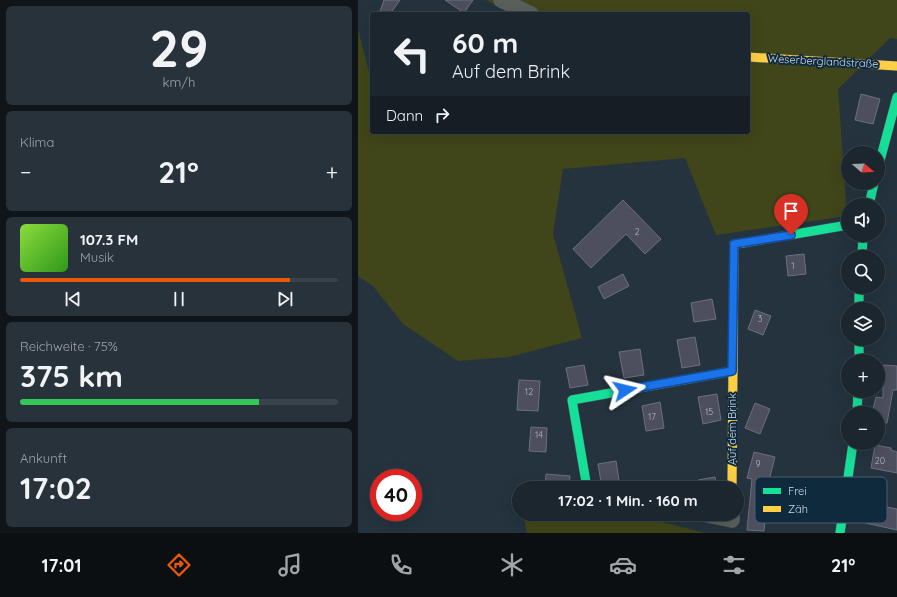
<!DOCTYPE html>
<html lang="de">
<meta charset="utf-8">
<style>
:root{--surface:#1b262e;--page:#28323a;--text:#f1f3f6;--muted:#a0a5aa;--line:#39434a;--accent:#ea580c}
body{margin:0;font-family:Quicksand,sans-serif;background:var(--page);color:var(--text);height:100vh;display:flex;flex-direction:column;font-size:15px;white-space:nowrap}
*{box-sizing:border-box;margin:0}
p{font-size:13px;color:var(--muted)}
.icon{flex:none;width:22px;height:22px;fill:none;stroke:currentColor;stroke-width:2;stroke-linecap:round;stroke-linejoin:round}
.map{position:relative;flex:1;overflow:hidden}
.panel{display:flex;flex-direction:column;gap:6px;padding:6px;background:#0f1519;width:358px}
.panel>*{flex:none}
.hud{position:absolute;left:12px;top:12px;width:380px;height:122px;border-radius:4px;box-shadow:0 4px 16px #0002,0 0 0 1px var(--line);background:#1b262e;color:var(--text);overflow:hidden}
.needle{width:26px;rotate:109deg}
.tools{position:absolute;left:483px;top:146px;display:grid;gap:8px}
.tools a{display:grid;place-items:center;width:44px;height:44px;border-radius:50%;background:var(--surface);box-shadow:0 4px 16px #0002,0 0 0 1px var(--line);font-size:20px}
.speed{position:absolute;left:12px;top:469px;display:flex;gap:8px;font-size:20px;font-weight:700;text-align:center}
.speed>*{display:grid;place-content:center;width:52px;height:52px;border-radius:50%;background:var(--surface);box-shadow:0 4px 16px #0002,0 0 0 1px var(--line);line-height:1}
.speed .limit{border:6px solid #d22;background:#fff;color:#111}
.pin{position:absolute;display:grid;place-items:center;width:34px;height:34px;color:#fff;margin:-41px -17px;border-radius:50% 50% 50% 0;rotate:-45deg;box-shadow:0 0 4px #0007}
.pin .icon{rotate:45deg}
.me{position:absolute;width:44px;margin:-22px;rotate:80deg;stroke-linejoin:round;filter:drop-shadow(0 0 3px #0008)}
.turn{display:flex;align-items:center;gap:14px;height:84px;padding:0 16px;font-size:18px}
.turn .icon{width:52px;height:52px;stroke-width:2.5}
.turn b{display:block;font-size:28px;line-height:34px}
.then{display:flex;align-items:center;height:38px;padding:0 16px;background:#0003;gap:8px;font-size:15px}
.big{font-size:30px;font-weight:800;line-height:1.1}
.panel .widget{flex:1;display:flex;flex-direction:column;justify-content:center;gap:6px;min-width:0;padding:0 14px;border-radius:6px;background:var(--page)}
.panel .dial{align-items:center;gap:0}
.dial b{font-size:52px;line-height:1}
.song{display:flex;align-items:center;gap:12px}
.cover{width:48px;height:48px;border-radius:6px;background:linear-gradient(135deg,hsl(90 70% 55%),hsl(110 70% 35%))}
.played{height:4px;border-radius:2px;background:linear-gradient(90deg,var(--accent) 85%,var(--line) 85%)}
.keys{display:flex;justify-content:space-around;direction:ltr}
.heat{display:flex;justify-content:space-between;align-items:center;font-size:22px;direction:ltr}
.charge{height:6px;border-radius:3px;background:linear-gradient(90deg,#34c759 75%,var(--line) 0)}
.trip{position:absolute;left:154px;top:481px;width:232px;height:40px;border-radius:20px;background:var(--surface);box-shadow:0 4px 16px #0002,0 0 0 1px var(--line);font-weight:800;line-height:40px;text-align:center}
.tabs{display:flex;height:64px;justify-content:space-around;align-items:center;background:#0b0f12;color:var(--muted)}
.tabs .icon{width:28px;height:28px}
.tabs .selected{color:var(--accent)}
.tabs b{font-size:18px;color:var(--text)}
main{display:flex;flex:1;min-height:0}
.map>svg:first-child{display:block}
.green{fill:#404619}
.building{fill:#4d4f5f;stroke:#6c707c}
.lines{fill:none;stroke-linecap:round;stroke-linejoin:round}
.street-casing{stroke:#45505a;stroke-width:16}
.fast-casing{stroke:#45505a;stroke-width:10}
.slow-casing{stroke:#45505a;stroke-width:10}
.street{stroke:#59605b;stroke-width:15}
.fast{stroke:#16e098;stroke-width:9}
.slow{stroke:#ffcf43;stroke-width:9}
.route-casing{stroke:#114b97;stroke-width:10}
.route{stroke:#1a73e8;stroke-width:7}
.labels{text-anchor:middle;stroke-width:4;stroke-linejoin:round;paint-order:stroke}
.number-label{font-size:9px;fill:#acb8c5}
.street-label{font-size:11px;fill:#ccdbe7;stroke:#102a3d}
.key{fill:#102a3d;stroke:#485f70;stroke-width:1}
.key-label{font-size:11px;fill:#ccdbe7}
</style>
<main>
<section class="panel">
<div class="widget dial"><b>29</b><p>km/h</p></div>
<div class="widget"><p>Klima</p>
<div class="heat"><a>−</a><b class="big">21°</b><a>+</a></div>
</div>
<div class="widget">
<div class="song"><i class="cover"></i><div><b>107.3 FM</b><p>Musik</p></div></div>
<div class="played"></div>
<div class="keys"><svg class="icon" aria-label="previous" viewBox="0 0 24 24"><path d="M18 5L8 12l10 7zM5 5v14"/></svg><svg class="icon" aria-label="pause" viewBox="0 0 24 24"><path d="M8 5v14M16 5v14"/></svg><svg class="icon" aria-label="next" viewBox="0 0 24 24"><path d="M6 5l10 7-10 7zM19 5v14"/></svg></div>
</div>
<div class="widget"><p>Reichweite · 75%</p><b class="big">375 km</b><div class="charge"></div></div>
<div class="widget"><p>Ankunft</p><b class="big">17:02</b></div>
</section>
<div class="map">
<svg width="539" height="533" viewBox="0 0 539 533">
<rect width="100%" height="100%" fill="#24333e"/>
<!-- green -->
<path class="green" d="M128,0H539V39L532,38L480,89L489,216L358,235L327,158L205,169L195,234L224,338L151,357L100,361L45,324L15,286L0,276V29L14,84V132H390V14H154Z
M165,514H190L200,522L281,516L347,533H169Z"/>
<!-- building -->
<path class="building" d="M26,0H42L32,14H21Z
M87,0H115L106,13Z
M503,94L522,99L515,124L497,120Z
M265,200L303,239L287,254L268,234L233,268L215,249Z
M446,254L448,274L430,276L428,256Z
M265,274L271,286L246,299L240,287Z
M354,299L358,319L336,322L333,303Z
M397,310L413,316L405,335L390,329Z
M337,337L342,365L324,368L319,340Z
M282,349L286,375L266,378L261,352Z
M226,365L230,385L212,388L208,368Z
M525,365L539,366V390H535L529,423L520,421V413H514L518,397L525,398Z
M161,380L182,381L180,411L159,410Z
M359,394L363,420L345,424L340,397Z
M302,402L306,428L288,431L284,406Z
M397,403L412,409L402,434L387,428Z
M173,427L189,428L188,452L171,451Z
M517,445L533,448V450L539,452V473L513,468Z
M396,452L417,457L408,492H410L406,531L389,530L394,479L389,478Z
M258,461L262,486L244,488L240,464Z
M188,474L212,476L211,488H187Z
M357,477L359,488H342L340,480Z
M508,499L524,502L523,506L539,509V530L503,522Z"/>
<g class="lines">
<!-- street casing -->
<g class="street-casing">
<path id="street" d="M143,0L173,14
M345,514L374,520V514"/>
</g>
<!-- fast casing -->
<g class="fast-casing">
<path id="fast" d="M520,168L539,97
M511,205L516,183
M385,243L490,225
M504,257L505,235
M501,287V309
M501,339V361
M499,413L500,391
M229,488L214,400L375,371
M482,533L495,443"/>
</g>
<!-- slow casing -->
<g class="slow-casing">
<path id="slow" d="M390,57L539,66
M374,488L376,244L385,243"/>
</g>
<!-- street -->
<use href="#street" class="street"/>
<!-- fast -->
<use href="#fast" class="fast"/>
<!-- slow -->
<use href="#slow" class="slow"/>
</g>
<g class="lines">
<!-- route casing -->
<g class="route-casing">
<path id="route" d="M267,390L374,371L376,244L433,235"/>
</g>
<!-- route -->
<use href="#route" class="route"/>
</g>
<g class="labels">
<!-- number labels -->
<g class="number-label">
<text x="279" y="235">2</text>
<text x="435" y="269">1</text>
<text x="402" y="322">3</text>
<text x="171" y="395">12</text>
<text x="351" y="415">15</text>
<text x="294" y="420">17</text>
<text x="181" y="438">14</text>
<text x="522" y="464">20</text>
<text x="400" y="467">9</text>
</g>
<!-- street labels -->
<g class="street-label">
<text transform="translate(465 61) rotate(3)" y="4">Weserberglandstraße</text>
<text transform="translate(374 429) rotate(-90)" y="4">Auf dem Brink</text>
</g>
</g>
<!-- legend -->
<rect x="397" y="477" width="132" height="46" rx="6" class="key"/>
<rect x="405" y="488" width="18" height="6" fill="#16e098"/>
<rect x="405" y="506" width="18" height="6" fill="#ffcf43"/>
<g class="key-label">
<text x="430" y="495">Frei</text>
<text x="430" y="513">Zäh</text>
</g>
</svg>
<div class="tools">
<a><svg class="needle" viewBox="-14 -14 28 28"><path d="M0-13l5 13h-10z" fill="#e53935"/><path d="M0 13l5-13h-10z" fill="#a0a5aa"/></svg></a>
<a><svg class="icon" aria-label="sound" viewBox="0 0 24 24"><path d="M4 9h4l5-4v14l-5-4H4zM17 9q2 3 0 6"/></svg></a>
<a><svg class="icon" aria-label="search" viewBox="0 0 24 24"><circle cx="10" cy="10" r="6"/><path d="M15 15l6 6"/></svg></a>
<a><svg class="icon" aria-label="layers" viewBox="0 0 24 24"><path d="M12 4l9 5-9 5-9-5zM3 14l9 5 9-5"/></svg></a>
<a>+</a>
<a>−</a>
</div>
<div class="speed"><div class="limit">40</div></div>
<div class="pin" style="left:433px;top:235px;background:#d93025"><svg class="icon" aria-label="arrive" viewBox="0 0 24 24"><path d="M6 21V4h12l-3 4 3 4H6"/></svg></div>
<svg class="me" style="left:267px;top:390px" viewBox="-20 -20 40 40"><path d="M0-17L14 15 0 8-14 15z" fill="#1a73e8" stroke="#fff" stroke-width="4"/></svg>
<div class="trip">17:02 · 1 Min. · 160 m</div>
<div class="hud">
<div class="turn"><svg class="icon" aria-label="left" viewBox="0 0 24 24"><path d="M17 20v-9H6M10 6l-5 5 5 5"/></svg><div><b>60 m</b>Auf dem Brink</div></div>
<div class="then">Dann<svg class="icon" aria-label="right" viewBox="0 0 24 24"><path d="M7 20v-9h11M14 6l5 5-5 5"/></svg></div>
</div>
</div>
</main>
<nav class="tabs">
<b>17:01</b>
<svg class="icon selected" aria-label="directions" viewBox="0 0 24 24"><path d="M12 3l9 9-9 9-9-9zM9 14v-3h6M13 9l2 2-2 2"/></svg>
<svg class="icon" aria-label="music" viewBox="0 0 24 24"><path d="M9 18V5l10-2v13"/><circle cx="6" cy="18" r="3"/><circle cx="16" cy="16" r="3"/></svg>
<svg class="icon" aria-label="phone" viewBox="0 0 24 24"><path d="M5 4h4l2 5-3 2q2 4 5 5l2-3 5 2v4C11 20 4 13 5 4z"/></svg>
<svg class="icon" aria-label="climate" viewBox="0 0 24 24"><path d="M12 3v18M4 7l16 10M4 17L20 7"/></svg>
<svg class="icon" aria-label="car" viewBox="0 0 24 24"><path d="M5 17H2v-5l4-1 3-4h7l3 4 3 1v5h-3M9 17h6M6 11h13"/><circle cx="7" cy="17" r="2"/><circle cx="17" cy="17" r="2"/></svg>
<svg class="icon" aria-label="filters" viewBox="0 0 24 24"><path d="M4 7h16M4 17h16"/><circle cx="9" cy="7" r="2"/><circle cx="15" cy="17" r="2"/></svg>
<b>21°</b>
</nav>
